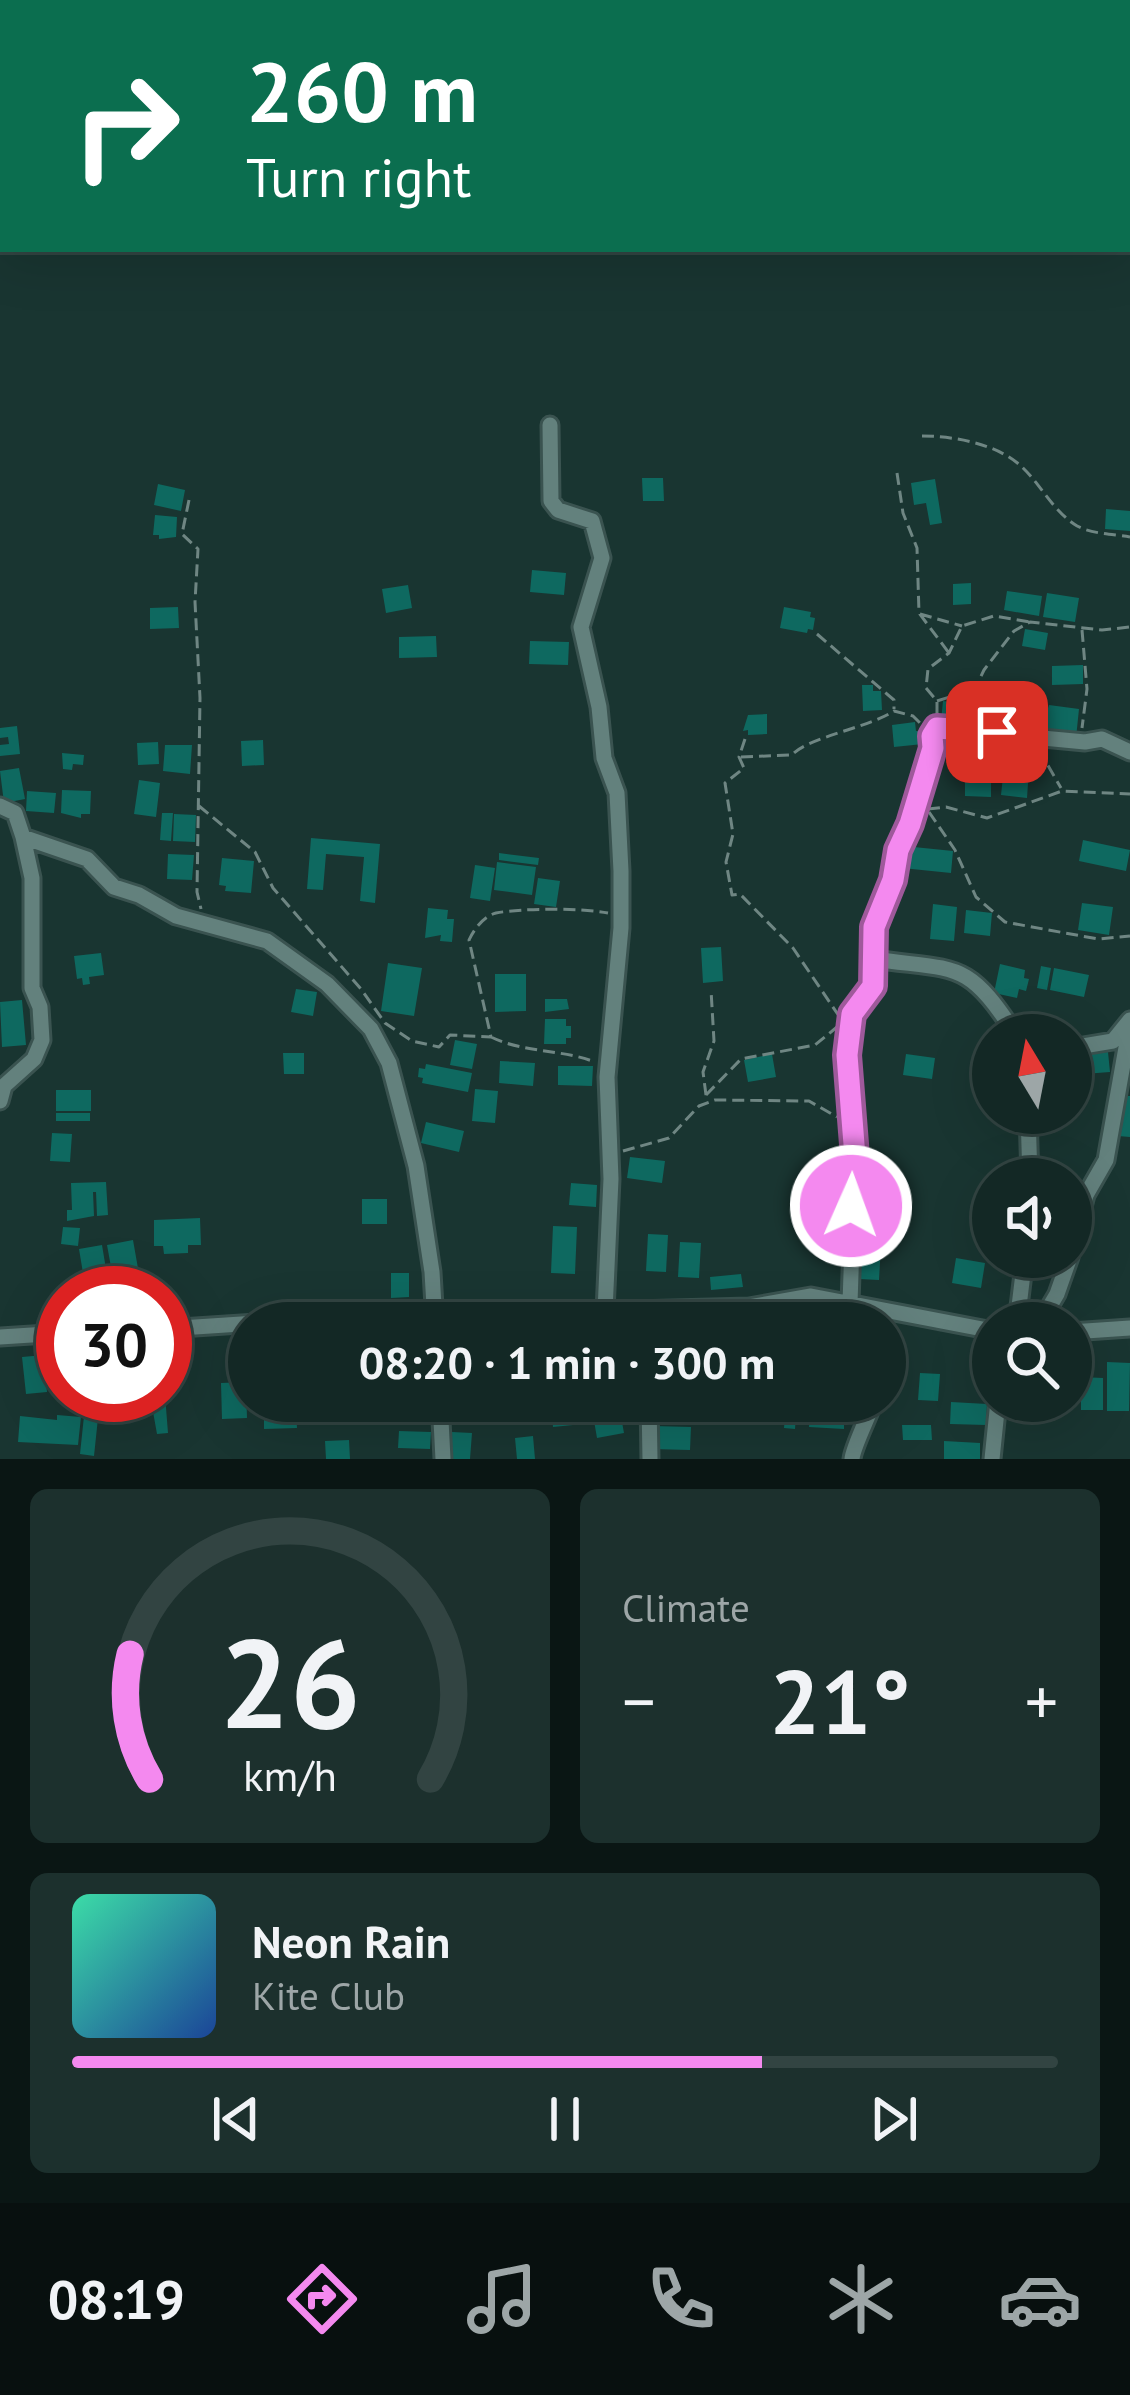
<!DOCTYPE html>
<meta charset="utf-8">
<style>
:root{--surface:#132825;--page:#1c302d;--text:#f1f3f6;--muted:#9da6a7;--line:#324442;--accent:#f489ef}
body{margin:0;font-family:"PT Sans",sans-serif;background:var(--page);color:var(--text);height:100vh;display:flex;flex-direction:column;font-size:45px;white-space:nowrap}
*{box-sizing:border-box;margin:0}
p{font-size:39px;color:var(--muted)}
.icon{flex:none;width:66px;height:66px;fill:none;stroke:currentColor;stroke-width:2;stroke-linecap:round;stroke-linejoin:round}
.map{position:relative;height:1459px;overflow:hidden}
.sheet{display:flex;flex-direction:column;gap:30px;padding:30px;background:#0a1614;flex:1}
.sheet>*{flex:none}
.guide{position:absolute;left:0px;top:0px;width:1131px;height:252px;box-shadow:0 12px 48px #0002,0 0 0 3px var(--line);background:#0b6e4f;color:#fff;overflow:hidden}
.needle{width:78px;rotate:350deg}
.fabs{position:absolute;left:972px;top:1014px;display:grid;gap:24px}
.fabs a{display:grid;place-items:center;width:120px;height:120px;border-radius:50%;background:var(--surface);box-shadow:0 12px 48px #0002,0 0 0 3px var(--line);font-size:60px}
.speed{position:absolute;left:36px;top:1266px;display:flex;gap:24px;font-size:60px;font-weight:700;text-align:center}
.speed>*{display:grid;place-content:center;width:156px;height:156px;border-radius:50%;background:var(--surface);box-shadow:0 12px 48px #0002,0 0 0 3px var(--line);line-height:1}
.speed .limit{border:18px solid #d22;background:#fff;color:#111}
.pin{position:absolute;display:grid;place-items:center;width:102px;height:102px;color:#fff;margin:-51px;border-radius:24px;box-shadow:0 6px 18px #0006}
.me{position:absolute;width:132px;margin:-66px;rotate:2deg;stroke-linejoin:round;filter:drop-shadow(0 0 9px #0008)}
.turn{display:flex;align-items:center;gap:42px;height:252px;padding:0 48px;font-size:54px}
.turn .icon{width:156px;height:156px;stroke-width:2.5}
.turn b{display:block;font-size:84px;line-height:102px}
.big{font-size:90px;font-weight:600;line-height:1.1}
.sheet .card{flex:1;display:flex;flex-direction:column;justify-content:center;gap:18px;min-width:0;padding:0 42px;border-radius:18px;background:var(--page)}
.sheet .dial{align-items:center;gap:0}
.dial svg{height:312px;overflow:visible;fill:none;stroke:var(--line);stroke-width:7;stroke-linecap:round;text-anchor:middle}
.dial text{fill:var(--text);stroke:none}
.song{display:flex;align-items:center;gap:36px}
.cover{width:144px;height:144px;border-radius:18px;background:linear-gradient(135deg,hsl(160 70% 55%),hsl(220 70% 35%))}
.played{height:12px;border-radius:6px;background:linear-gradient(90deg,var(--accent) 70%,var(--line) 70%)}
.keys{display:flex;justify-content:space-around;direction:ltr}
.heat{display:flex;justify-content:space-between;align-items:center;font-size:66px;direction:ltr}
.sheet .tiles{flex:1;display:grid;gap:30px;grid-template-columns:1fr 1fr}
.card:last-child{grid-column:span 2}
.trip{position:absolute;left:228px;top:1302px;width:678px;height:120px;border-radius:60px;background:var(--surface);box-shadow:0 12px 48px #0002,0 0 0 3px var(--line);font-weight:600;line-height:120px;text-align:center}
.tab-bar{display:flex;height:192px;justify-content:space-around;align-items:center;background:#08100f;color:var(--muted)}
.tab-bar .icon{width:84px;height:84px}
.tab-bar .on{color:var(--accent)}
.tab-bar b{font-size:54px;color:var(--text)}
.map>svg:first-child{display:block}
.building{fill:#0e6960}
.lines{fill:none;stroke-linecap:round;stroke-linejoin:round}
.street-casing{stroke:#3a5350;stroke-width:21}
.path{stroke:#6f8683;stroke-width:3;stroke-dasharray:12 6;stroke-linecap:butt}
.street{stroke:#63817d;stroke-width:15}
.route-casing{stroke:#9f599b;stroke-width:30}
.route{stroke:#f489ef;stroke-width:21}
</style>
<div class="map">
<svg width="1130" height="1459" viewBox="0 0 1130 1459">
<rect width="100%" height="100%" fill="#193531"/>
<!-- building -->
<path class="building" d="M642,478H663L664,501H643Z
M935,479L942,523L930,525L926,503L914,505L911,483Z
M158,484L185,490L181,511L154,505Z
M1106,509L1130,511V531L1105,529Z
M155,515L177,517L176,537L159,539V535H153Z
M532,570L566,573L564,595L530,592Z
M971,583V604L953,605V584Z
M408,585L412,608L386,613L382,589Z
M1007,591L1042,596L1039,616L1004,610Z
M1047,593L1079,598L1075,622L1043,617Z
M178,607L179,628L150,629V608Z
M784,607L811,612L810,617L815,618L813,630L808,629L807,633L780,628Z
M1025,629L1048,633L1045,650L1022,646Z
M436,636L437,657L399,658V637Z
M530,641L569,642L568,665L529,664Z
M1083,665V684L1052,685V666Z
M862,685H873V691H881L882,710L863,711Z
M1009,700L1038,703L1037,717L1007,713Z
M943,701L993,707L990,727L941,721Z
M1049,705L1079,709L1076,738L1040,734Z
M767,714V734L748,735V730L743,731L748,715Z
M1001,716L1038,720L1036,733L999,728Z
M915,722L916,731H922L923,744L894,747L892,725Z
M17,726L20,754L0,756V745L9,744L8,737L0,738V728Z
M965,735H992V756L965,755Z
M263,740L264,765L242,766L241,741Z
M158,742L159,764L138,765L137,743Z
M165,745H192L190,774L163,771Z
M62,753L84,755L83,765L73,764L72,770L63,769Z
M965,758L991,759V797L965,796Z
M1004,767L1029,769L1027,798L1001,795Z
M19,768L25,799L4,803L0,771Z
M139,780L160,783L156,817L134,814Z
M62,790L91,791L90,814H81V818L61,813Z
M27,791L56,793L54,813L26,811Z
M162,813H173L171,841L160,840Z
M174,814L196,815L195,842L173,841Z
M311,838L380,844L375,903L360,901L364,857L326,854L323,890L307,889Z
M1083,840L1130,850L1126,871L1079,861Z
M904,846L953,851L951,873L902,868Z
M499,853L539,858L538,865L499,860Z
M168,854L194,855L192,880L167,879Z
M222,858L254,861L251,893L225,891L226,886L219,885Z
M497,862L536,867L532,895L494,890Z
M475,865L495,868L490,901L470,898Z
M538,878L560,881L556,907L534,904Z
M1082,903L1113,907L1109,935L1078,930Z
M933,904L957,907L954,941L930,939Z
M428,908L448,910L447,919H454L452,942L440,941L441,935L425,938Z
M966,910L992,913L990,936L964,933Z
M721,947L723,981L703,983L701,948Z
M101,953L104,975L89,977L90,984L83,985L82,978L77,979L74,956Z
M388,963L422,968L414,1016L381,1011Z
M1000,964L1025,970L1024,978L1029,979L1026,991L1019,989L1017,998L994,993Z
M1041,966L1051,968L1047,990L1037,988Z
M1054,968L1089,975L1084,997L1050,990Z
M495,974H526V1011L495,1012Z
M296,989L317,992L313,1016L291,1012Z
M545,999H567L569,1009L545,1012Z
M22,1000L26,1045L2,1047L0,1002Z
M545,1019H566V1026H571V1038H566V1044H544Z
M455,1040L477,1044L472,1069L450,1065Z
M1108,1052L1110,1072L1071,1075V1056Z
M283,1053H304V1074H284Z
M772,1054L776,1077L748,1082L744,1060Z
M906,1054L935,1058L932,1079L903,1075Z
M500,1061L535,1063L533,1086L499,1083Z
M426,1064L472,1073L468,1092L422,1083L423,1078L418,1077L419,1068L425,1069Z
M558,1066H593L592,1086L558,1085Z
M475,1089L498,1091L495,1123L472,1121Z
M56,1090H91V1111H56Z
M1120,1096H1130V1137L1118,1136Z
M56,1113H90V1121H56Z
M426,1122L464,1131L459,1152L421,1143Z
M52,1133L72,1134L70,1162L50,1161Z
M630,1157L665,1161L662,1183L627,1178Z
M866,1176L886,1178L882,1215L862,1212Z
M106,1182L108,1215L97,1216L96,1192H93L94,1216L67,1221V1210H72L71,1183Z
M571,1183L597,1185L596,1207L569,1205Z
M362,1199H387V1224H362Z
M200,1218L201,1245H188V1253L164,1254L163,1246H154V1220Z
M553,1226L577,1227L575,1274L551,1273Z
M63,1227L80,1228L78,1246L61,1244Z
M648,1234L668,1235L666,1272L646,1271Z
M133,1240L139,1274L121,1281L120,1277L113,1278L107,1245Z
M680,1242L701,1243L699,1278L678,1277Z
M860,1244L881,1245L879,1280L859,1279Z
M102,1245L108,1281L85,1285L79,1249Z
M956,1258L985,1263L981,1288L952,1283Z
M391,1273H409V1297L391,1298Z
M741,1274L743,1287L711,1290L710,1277Z
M44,1355L47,1392L26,1394L22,1357Z
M1107,1362L1130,1363L1129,1411H1107Z
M920,1373L940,1374L938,1401L918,1400Z
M1081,1377L1103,1378V1410H1081Z
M246,1382L247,1418L222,1419L221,1383Z
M109,1395H139V1406H108Z
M150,1395H165L168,1433L157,1434Z
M458,1401H480L479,1425L457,1424Z
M486,1401H515L514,1424H485Z
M551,1401H581L583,1424L553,1427Z
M760,1401H781L778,1423L758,1421L760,1408H764Z
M786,1401H797L795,1429L784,1428Z
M951,1402L987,1404L986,1425L950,1424Z
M810,1406L844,1407V1429L809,1427Z
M296,1410L297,1428L264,1429V1411Z
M620,1411L624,1433L597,1438L593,1415Z
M57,1415L81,1417L78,1445L18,1442L20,1416L57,1420Z
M84,1416L98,1418L94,1456L80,1454Z
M902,1425H931L932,1440H903Z
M653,1426L691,1427L690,1450L652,1449Z
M399,1431L431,1432L430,1449L398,1448Z
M452,1432L472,1433L470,1459H450Z
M533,1436L535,1459H517L515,1438Z
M349,1440L350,1459H326L325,1441Z
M944,1441L980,1443V1459H944Z"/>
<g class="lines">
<!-- street casing -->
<g class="street-casing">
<path id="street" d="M550,425L551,501L558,510L592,521L602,558L581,627L599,707L604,758L617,793L621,871V928L607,1077L611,1179L605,1311
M0,806L15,813L23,837L87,859L114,887L139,895L176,916L267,941L327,984L371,1029L389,1063L416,1166L432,1272L435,1323
M873,959C957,971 966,958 1016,1035
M1071,1048L1113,1041L1130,1020
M0,1101L4,1086L34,1059L42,1040L40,1007L32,988V878L23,837
M1028,1113L1030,1179
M1071,1253L1086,1195L1106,1160L1130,1025
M850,1303L855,1157L847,1055L852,1014L873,987L874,927L893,880L897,850L910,824L933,748L932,736L937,728L1085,742L1102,739L1130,752
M1017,1323L1025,1257
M1040,1323L1057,1294L1070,1257
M165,1329L365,1316L473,1321L596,1311L749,1307L811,1296L993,1331
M1071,1332L1130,1328
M0,1337L63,1333
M440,1401L443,1459
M649,1401L650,1459
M852,1459C853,1447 869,1416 874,1401
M992,1459L998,1401"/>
</g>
<!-- path -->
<path class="path" d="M922,436C954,436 998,444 1022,467C1041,485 1052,509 1074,524C1088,534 1113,534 1130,537
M897,473L903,513L917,548L919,613L949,653
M189,500L182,534L198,549L195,602L200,698L197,892L201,909
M920,614L962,626
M1082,630L1087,689L1082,728
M817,634L894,700V709
M937,701L975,689L984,670L1014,631L1030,622L1102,630L1130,627
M937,714V701L926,688L928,669L949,653L962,626L994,616L1030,622
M745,739L739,757L744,768L725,783L733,834L726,862L732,895L740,894L793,948L839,1016
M1039,750L1061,788
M741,757L792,755C808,737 868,728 894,711L913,716L920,723
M199,806L255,852L273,888L361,989L385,1023L412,1041L439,1047L450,1035L491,1037L469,940C474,929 484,916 496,913C523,908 581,908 608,913
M928,809L946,807L987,818L1062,791L1130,794
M929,812L955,850L976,897L1005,922L1098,939L1130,936
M491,1037C524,1053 561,1049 595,1062
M706,1095L741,1059L815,1045L837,1027
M706,1095L703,1072L714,1041L711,990
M623,1151L669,1138L699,1106L715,1100L809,1101L837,1117"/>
<!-- street -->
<use href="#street" class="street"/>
</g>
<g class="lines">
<!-- route casing -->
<g class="route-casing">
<path id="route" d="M851,1206L855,1157L847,1055L852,1014L873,986L874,927L893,880L898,850L910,824L933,748L932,736L937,728L997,732"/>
</g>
<!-- route -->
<use href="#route" class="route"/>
</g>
</svg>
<div class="fabs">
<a><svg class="needle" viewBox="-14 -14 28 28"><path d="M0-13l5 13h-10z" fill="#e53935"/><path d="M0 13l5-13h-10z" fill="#9da6a7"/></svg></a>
<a><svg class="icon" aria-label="sound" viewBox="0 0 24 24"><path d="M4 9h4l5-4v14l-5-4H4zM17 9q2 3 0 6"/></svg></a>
<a><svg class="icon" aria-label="search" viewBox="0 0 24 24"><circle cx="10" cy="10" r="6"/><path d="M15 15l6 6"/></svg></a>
</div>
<div class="speed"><div class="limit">30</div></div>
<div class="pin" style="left:997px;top:732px;background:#d93025"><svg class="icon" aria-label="arrive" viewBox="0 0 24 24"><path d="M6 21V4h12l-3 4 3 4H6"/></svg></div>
<svg class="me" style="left:851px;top:1206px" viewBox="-20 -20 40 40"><circle r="17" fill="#f489ef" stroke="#fff" stroke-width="3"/><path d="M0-11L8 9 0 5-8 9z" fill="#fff"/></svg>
<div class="trip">08:20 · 1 min · 300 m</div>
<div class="guide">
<div class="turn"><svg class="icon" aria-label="right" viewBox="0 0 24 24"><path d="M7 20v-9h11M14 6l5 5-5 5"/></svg><div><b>260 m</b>Turn right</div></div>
</div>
</div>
<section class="sheet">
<div class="tiles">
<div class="card dial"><svg viewBox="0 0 100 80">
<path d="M14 69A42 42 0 1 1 86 69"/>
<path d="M14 69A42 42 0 0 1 9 37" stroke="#f489ef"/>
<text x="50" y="56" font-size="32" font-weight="700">26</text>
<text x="50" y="72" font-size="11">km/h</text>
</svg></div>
<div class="card"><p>Climate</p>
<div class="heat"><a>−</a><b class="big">21°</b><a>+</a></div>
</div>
<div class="card">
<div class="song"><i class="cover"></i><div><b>Neon Rain</b><p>Kite Club</p></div></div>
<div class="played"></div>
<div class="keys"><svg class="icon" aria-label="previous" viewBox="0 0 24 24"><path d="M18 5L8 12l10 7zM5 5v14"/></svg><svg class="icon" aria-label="pause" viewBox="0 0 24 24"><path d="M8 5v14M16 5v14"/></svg><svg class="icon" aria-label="next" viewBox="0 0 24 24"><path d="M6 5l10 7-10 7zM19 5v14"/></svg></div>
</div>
</div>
</section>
<nav class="tab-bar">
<b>08:19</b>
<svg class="icon on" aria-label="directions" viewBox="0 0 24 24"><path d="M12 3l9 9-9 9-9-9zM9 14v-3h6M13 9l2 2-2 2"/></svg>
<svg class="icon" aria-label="music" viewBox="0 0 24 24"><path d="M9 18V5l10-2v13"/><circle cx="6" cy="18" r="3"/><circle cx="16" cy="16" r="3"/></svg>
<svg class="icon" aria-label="phone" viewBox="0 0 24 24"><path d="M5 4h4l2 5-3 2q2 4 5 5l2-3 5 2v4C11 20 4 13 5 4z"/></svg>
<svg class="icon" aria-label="climate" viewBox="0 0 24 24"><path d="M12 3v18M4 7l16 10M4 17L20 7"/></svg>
<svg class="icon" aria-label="car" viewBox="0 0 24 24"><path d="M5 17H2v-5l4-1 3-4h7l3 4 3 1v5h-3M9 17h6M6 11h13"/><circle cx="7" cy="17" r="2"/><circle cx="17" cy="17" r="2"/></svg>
</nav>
